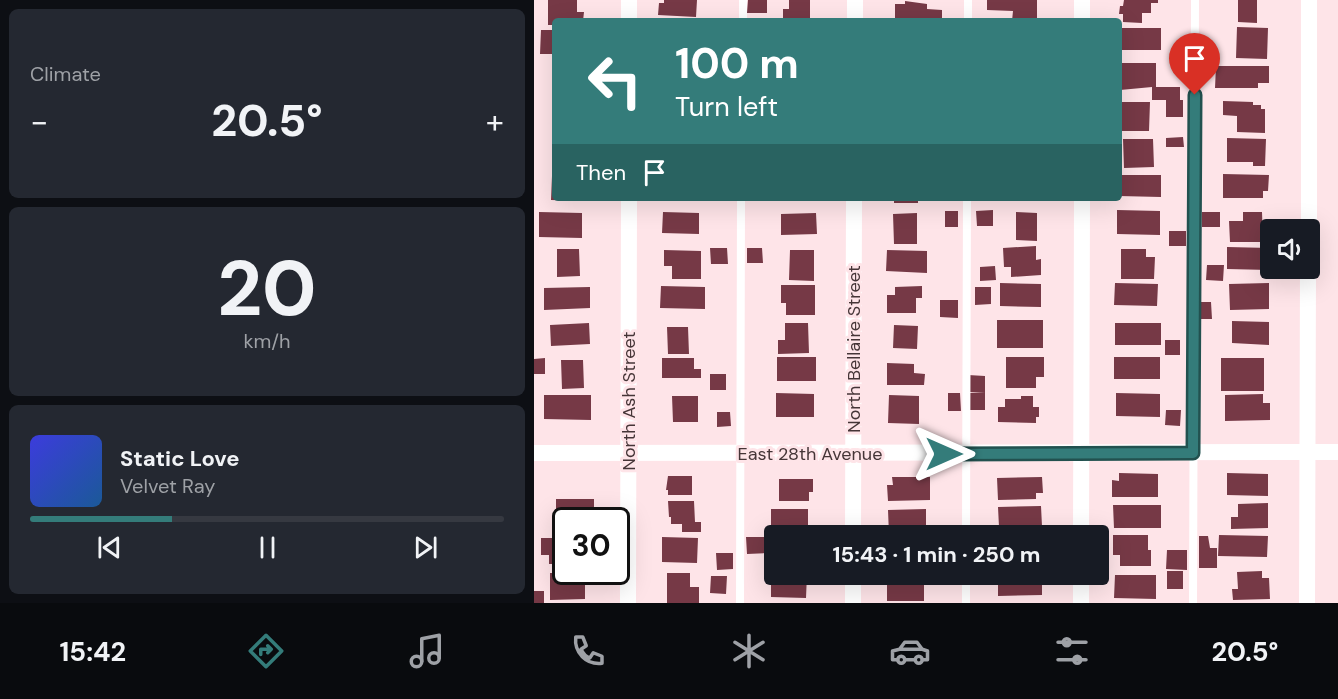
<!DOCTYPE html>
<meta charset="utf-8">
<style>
:root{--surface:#171b24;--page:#242831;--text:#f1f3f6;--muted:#9ea1a6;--line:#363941;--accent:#347c7a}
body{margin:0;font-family:"DM Sans",sans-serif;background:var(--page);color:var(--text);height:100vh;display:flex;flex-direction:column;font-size:22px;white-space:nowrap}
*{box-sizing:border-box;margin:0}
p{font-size:20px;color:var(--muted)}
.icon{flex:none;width:33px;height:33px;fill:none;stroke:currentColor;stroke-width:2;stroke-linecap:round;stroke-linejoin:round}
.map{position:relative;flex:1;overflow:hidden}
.details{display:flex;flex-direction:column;gap:9px;padding:9px;background:#0d0f14;width:534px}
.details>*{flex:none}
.top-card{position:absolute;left:18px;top:18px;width:570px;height:183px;border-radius:6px;box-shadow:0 6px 24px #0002;background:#347c7a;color:#fff;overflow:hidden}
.tools{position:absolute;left:726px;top:219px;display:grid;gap:12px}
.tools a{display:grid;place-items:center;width:60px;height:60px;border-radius:6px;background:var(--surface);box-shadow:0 6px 24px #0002;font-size:30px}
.speed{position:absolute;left:18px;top:507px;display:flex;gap:12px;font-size:30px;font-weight:700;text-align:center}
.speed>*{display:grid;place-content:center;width:78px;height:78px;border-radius:50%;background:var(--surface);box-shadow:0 6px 24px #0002;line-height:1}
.speed .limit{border:3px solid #111;border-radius:9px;background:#fff;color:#111}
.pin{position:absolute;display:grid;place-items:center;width:51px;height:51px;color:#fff;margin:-62px -26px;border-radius:50% 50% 50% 0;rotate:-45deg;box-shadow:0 0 6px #0007}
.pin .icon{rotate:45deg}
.me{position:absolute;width:66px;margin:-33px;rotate:90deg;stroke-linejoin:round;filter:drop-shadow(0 0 4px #0008)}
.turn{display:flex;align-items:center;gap:21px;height:126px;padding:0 24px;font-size:27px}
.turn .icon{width:78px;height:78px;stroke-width:2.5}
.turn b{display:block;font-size:42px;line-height:51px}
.then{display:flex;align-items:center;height:57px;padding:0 24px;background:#0003;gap:12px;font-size:22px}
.big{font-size:45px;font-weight:700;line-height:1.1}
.details .card{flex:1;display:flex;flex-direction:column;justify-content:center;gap:9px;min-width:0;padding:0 21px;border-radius:9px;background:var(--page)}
.details .dial{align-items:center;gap:0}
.dial b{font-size:78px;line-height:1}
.song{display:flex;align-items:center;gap:18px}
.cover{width:72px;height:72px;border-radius:9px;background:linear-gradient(135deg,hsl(240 70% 55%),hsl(210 70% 35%))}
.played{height:6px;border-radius:3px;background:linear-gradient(90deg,var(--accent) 30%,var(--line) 30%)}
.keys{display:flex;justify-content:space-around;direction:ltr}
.heat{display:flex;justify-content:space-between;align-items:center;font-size:33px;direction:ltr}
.trip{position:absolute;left:230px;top:525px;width:345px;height:60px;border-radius:6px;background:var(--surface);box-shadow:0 6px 24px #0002;font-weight:700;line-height:60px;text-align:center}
.tabs{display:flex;height:96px;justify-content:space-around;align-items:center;background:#090b0e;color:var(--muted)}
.tabs .icon{width:42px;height:42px}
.tabs .current{color:var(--accent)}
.tabs b{font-size:27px;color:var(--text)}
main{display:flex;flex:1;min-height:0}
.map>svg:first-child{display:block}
.building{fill:#763946}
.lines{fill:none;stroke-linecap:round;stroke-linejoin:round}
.service{stroke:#fff;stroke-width:8}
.minor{stroke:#fff;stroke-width:16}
.route-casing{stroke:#22514f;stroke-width:15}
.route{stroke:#347c7a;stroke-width:10}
.labels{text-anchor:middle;stroke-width:6;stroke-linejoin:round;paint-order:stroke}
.street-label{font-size:18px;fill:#453537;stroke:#fee4e8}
</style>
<main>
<section class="details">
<div class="card"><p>Climate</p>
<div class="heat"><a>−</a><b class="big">20.5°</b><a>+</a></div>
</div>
<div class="card dial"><b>20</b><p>km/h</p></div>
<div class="card">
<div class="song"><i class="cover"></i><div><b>Static Love</b><p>Velvet Ray</p></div></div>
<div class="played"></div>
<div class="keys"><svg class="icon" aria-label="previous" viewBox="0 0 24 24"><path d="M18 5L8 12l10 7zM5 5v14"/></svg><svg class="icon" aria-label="pause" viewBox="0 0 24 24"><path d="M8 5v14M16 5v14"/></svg><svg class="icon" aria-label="next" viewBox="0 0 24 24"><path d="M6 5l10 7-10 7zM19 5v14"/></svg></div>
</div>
</section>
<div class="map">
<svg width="804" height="603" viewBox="0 0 804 603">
<rect width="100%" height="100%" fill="#fee4e8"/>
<!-- building -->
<path class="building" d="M14,0H43V12H50L49,21H21V25H14Z
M130,0H163L162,17L124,15L125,3H130Z
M214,0H233V13H213Z
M255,0H276V21H249V9H255Z
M453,0H503V21H478L479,11L453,10Z
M590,0H624V3H617V13H608V23L589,22V14H585L586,6H589Z
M704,0H723V23L704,22Z
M371,1L393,4V9L408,10V21H361V4H371Z
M703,27L734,28L733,59L702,58Z
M585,28H627V50H585Z
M7,30H21V54H6Z
M586,63H622V87H646V100H649V117H632V100H618V87L586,90Z
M682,66H735V83H724V88H681Z
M689,101L719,102V105H727V109H731V133L703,132V116L689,115Z
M588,102H616L615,131H587Z
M649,137L650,147H632V138Z
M693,138L732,139L731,166H719V162H693Z
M589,139H619L620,167L590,168Z
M689,174L735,175L734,191H729V198H689Z
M585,175H627V197L585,196Z
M18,176H21V198H52V201L17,200Z
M360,198H384V203H360Z
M459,210V226H443L442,211Z
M583,210L626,211V235L583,234Z
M411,211H424V227H411Z
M5,212L48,213V238L5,237Z
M129,212L165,213V234L128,233Z
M482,212L503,213V241L482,240Z
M668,212H686V227H668Z
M709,212H728L729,242H696L695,221H709Z
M282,213L283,234L247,235V214Z
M383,213V244H360L359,214Z
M635,231H652V246H635Z
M502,246V260L507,259V275L477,277V267H470L469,248Z
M693,247L736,248L735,270L693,269Z
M176,248H193L194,264H177Z
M213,248H228L229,263H213Z
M23,249H45L46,276L23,277Z
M587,249H612V257H621L620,279H587Z
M130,250L167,251V279H138V266H130Z
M256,250H280V281L255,280Z
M353,250L393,251V273L352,271Z
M673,265H690L689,281L672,280Z
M461,266L462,280L446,281V267Z
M466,283L507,284V307L466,306Z
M581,283L624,284L623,306L580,305Z
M735,283V309L696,310L695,284Z
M247,285H281V315H252V303H247Z
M127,286L171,287V309L126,308Z
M388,286V298H382V313H353V295H361V287Z
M56,287V308L10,310V288Z
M441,287H457V304L441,305Z
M406,300H424V318L406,317Z
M661,302H677L678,319H661Z
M463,320H509V348H463Z
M698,321L735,322V345L698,343Z
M55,323L56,344L17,346L16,325Z
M251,323H274L275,353L244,354V340H251Z
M581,323H627V345H581Z
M360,325L384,326L383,349L359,348Z
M133,327H154L155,354H134Z
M631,340H646V355H631Z
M243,357H282V381H243Z
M472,357H510V377H502V388H472Z
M580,357H626V379H580Z
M11,358V374H0V359Z
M128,358H160V369H167V378H128Z
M687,358H730V391H687Z
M27,360H49L50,388L28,389Z
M353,363L380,364V373L391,374L390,385H353Z
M176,374H192V390H176Z
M434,375L451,376V393L434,392Z
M242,393L280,394V417H242Z
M414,393H426L427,411H414Z
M435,393H451V410H435Z
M582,393L626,394V417L582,416Z
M729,394V403H736V420L691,421V395Z
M10,395H57V420L10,419Z
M355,395L385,396V424L354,423Z
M138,396H164V422H139Z
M487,396H499V407H505V417H502V423L464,422V407H471V399H487Z
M632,410H647L646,426L631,425Z
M183,412H196L197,426L183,427Z
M585,473L624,474V497H578V480L585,481Z
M693,473L734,474V496L693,495Z
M134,476H158V495H134V490H132Z
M358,477H396V500L354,501L353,485H359Z
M508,477L509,493H502V499L464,500L463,478Z
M245,479H279V492H275V501H245Z
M22,499H60V520H32V531H27V509H22Z
M134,501H160L161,522H167V532H148V524H137V517H135Z
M734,503V528L697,529V517H704V504Z
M579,505H627V528H580Z
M507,506L508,526L465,527L464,507Z
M237,509H274V531H237Z
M392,509V534L355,535L354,510Z
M579,535H614V550H617V566H586V555H579Z
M685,535L734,536L733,557L684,556Z
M665,536H674L676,548H683V568H665Z
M128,537L164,538L163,563L128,562Z
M212,537H240V563H234V553L213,554Z
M7,538H32V564H15V555H7Z
M633,550H653V570L632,569Z
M182,553H199V569L183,570Z
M633,571H649V589H633Z
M728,571V578H735L736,599L699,600L698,589H704L703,572Z
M16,573H51V599L16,600Z
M133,573H156V587H165V603H133Z
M237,573L240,574H273L272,598L237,597Z
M464,574H508V595L464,596Z
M581,575H622V599L580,598Z
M177,576H193L192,594L176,593Z
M353,576L390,577V601H353Z
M0,591H10V603H0Z"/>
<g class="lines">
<!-- service -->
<path class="service" d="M209,21V0
M434,21V0
M432,536L433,198
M206,603L207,198
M432,603V574
M659,603L661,0"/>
<!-- minor -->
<path class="minor" d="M95,21V0
M321,21V0
M548,21V0
M775,230V0
M0,453L804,452
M319,536L320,198
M547,536L548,198
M94,603L95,198
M319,603V574
M547,603V574
M773,603L774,268"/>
</g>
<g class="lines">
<!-- route casing -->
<g class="route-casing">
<path id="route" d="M410,454L659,453L661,95"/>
</g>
<!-- route -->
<use href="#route" class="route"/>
</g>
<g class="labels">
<!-- street labels -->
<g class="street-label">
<text transform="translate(320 349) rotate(-90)" y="6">North Bellaire Street</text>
<text transform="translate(95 401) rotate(-90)" y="6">North Ash Street</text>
<text x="276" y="460">East 28th Avenue</text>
</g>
</g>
</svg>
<div class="tools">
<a><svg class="icon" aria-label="sound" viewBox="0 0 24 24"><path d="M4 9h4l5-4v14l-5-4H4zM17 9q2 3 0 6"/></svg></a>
</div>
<div class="speed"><div class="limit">30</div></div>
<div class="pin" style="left:661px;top:95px;background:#d93025"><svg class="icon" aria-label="arrive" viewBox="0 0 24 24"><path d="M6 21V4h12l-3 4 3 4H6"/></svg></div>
<svg class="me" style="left:410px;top:454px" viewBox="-20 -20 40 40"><path d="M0-17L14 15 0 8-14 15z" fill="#347c7a" stroke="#fff" stroke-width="4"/></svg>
<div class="trip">15:43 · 1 min · 250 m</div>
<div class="top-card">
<div class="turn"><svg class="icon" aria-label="left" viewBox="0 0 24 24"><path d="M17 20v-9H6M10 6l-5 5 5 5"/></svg><div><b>100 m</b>Turn left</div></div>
<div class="then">Then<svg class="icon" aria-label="arrive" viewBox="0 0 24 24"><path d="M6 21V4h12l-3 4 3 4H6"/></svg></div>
</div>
</div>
</main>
<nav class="tabs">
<b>15:42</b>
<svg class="icon current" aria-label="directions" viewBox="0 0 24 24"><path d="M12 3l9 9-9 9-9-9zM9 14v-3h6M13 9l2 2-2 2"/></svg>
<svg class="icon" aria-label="music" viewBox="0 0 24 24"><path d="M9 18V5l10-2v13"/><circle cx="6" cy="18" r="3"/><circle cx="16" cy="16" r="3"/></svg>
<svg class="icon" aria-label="phone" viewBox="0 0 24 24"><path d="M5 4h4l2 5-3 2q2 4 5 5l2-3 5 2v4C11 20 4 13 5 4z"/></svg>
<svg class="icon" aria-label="climate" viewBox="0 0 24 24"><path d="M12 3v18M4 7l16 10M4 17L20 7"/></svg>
<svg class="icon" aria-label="car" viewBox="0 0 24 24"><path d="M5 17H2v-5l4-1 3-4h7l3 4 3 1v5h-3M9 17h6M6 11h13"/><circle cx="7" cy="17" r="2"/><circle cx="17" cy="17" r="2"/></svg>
<svg class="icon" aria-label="filters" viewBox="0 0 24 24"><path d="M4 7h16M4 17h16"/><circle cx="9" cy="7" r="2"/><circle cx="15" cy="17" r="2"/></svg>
<b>20.5°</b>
</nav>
